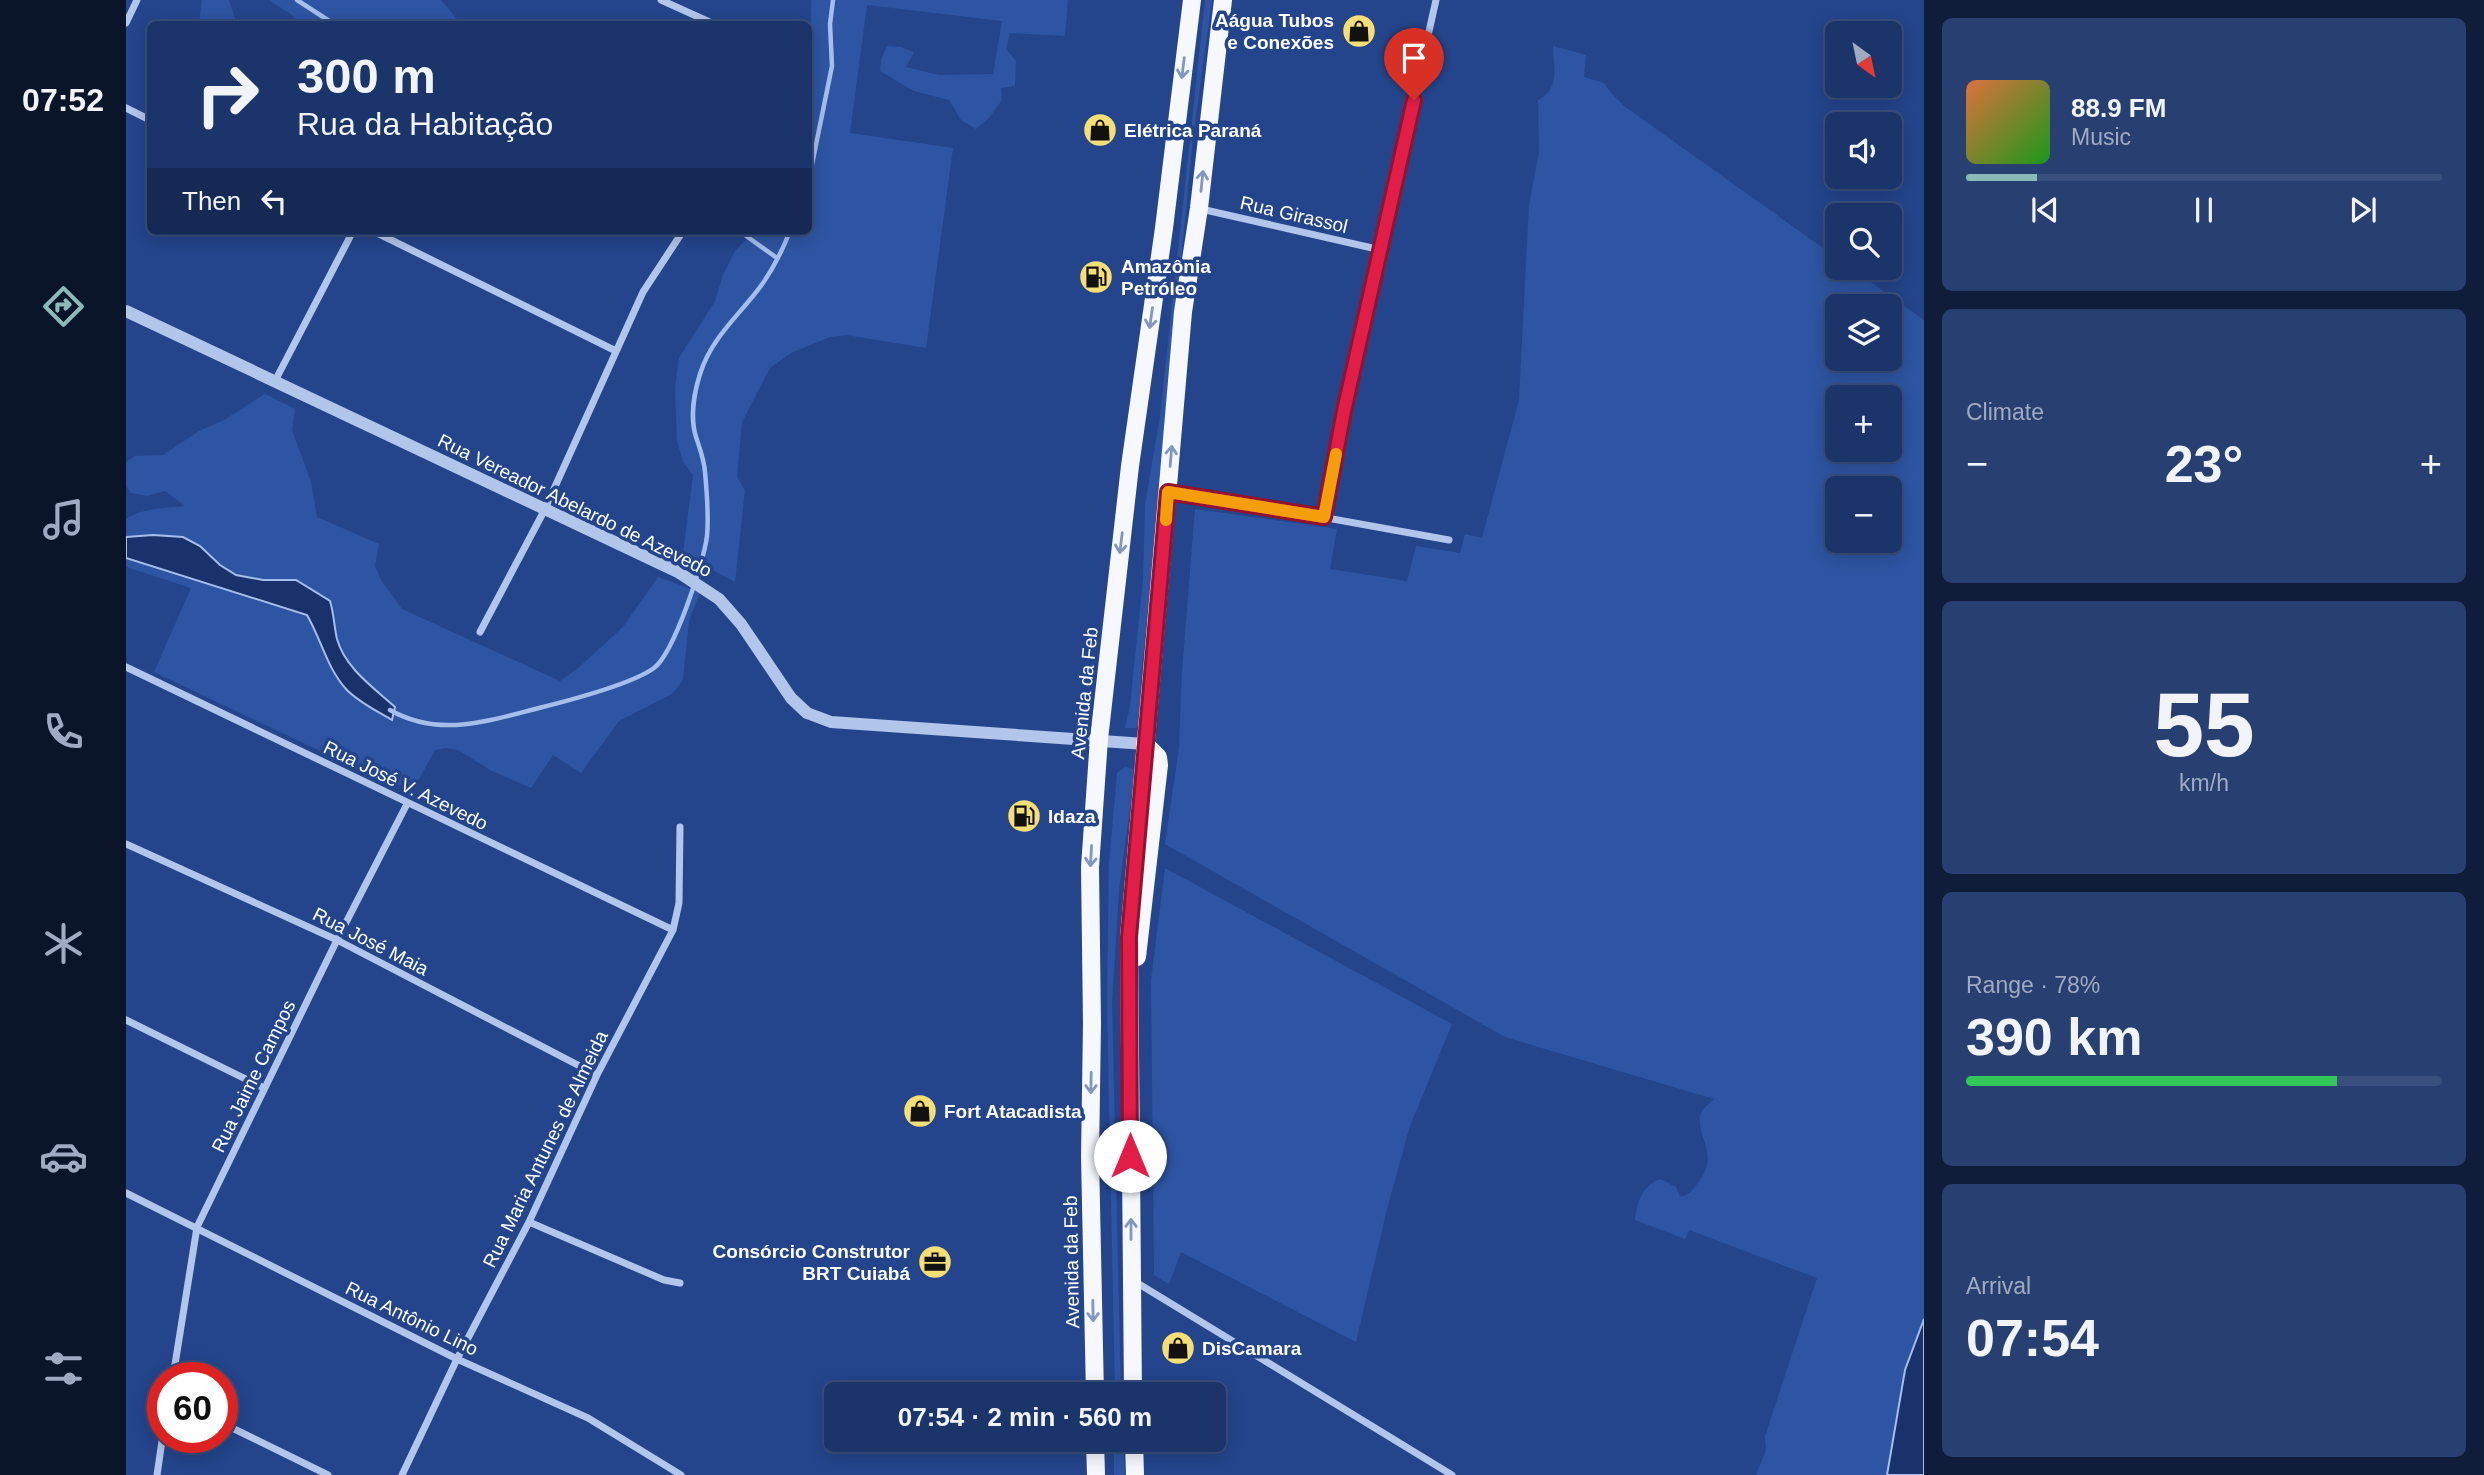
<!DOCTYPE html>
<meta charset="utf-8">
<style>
:root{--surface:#1b3469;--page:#283f71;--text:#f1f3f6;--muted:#a0aac0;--line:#394f7d;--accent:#8bbbb9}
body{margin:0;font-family:Arial,sans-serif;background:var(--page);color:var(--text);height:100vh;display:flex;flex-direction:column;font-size:26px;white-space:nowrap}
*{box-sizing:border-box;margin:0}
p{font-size:23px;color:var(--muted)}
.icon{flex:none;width:38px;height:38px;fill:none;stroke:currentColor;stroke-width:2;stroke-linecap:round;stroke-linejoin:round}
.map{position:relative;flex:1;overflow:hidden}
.details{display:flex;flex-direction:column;gap:18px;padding:18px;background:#0f1d3a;width:560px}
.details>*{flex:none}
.banner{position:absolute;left:21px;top:21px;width:665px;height:214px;border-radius:10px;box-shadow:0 4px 18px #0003,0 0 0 2px var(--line);background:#1b3469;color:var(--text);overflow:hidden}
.needle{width:46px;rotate:147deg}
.tools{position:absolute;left:1699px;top:21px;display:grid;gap:14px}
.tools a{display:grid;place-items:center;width:77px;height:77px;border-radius:10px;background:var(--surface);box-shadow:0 4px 18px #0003,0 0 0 2px var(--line);font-size:35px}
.speed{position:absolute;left:21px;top:1362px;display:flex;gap:14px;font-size:35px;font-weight:700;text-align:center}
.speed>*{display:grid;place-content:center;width:91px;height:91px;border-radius:50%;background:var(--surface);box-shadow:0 4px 18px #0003,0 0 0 2px var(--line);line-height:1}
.speed .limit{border:10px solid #d22;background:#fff;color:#111}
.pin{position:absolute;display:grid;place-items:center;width:60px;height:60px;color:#fff;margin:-72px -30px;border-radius:50% 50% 50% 0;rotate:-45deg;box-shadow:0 0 7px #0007}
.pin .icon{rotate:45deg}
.me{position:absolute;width:77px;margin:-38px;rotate:0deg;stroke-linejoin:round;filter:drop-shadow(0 0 5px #0008)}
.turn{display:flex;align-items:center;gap:24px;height:147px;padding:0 35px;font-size:32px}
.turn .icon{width:91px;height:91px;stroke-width:2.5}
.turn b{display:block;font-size:49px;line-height:60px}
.then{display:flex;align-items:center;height:66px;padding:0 35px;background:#0003;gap:14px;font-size:26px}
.big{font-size:52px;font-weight:700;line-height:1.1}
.details .card{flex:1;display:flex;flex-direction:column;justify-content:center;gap:10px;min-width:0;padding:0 24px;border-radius:10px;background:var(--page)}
.details .dial{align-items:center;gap:0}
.dial b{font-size:91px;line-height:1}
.song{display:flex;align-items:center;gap:21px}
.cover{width:84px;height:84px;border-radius:10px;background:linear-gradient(135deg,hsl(20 70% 55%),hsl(120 70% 35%))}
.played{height:7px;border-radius:4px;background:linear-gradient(90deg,var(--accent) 15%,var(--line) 15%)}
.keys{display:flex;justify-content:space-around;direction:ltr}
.heat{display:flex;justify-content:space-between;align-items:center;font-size:38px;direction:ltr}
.charge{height:10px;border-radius:5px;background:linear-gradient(90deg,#34c759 78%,var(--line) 0)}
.trip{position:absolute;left:698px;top:1382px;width:402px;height:70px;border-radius:10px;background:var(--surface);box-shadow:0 4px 18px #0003,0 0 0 2px var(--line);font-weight:700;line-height:70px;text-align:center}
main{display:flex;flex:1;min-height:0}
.dock{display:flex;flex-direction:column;width:126px;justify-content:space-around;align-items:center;background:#0b152a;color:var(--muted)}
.dock .icon{width:49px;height:49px}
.dock .selected{color:var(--accent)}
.dock b{font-size:32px;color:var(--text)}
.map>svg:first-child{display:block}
.green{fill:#2e55a3;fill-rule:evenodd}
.water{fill:#19326b;stroke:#a6beeb;stroke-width:2}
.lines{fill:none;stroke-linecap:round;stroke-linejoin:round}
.stream{stroke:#a6beeb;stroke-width:4.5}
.minor{stroke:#b2c5eb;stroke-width:7}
.tertiary{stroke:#b2c5eb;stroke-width:12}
.primary{stroke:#f6f8fe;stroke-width:18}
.oneway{stroke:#8296bf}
.route-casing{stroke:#92132f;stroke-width:18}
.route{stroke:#e11d48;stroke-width:12}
.slow{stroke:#f59e0b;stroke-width:12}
.labels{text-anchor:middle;stroke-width:7;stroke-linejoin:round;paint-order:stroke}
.poi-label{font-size:19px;font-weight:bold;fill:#fff;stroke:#24458c;text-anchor:start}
.street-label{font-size:19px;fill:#fff;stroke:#24458c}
</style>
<main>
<nav class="dock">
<b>07:52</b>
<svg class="icon selected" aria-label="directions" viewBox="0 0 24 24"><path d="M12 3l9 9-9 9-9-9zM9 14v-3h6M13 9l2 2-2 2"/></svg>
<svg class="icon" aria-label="music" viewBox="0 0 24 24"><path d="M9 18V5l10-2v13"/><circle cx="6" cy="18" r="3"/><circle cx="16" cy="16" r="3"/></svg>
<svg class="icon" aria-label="phone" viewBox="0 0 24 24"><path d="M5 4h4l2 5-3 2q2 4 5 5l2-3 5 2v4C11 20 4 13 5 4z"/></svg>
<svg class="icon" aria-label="climate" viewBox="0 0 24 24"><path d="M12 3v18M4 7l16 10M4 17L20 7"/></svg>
<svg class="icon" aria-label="car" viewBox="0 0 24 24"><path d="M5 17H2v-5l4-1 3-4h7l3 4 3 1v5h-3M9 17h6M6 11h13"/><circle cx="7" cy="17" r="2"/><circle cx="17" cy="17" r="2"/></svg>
<svg class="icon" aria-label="filters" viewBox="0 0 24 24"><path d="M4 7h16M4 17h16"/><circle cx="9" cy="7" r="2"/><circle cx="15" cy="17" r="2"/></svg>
</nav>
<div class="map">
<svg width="1798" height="1475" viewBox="0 0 1798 1475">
<rect width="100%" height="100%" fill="#24458c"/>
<!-- green -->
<path class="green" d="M76,0H103L110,21L107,24H73Z
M143,0H315L335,24H171L166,15Z
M685,0H942L939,36L884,33L880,49L890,61L889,86L875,88L876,100L863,118L850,129L835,120L823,100L788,91L754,71L755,60L761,46L775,47L788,52L780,67L813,75L867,74L876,21L741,5L724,133L827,148L800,348L720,335L704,337L665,353L644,368L616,422L611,477L619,490L609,582L557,554L567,475L557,462L551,440L549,388L553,358L589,301L597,275L609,251L629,231H682Z
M1079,0H1086L1067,138L1036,456L1035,492L1015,676L1014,723L1010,728H999L1004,706L1017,580L1019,505L1034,416Z
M1427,46L1460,55L1458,77L1478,83L1486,94L1498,106L1711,258L1712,268H1725L1798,320V1319L1779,1370L1761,1475H1630L1640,1450L1639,1436L1691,1278L1563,1230L1559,1239L1509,1220C1511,1202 1516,1186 1534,1179L1550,1187L1554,1197C1563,1195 1566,1191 1571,1184C1595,1155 1571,1140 1574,1116C1575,1109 1583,1104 1588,1099L1379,1037L1039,844L1053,748L1056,671L1069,509L1211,529L1204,569L1281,581L1290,546L1334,553L1339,534L1356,538L1393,400L1403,205L1413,152L1412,100C1435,88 1427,68 1427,46ZM1712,306H1764V359H1712ZM1712,397H1764V450H1712ZM1712,488H1764V541H1712Z
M139,394L169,409L166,430L185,482L191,517L253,544L249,566L255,580L276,609L434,681L451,669L497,627L532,577L574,592L563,621L557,680L546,694L493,721L455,773L427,755L405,788L366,771L332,750L320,748L309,750L287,790L247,776L28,672L65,588L0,567V558L181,615L246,709L266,719L269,707C248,688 219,668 211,639C208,626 208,614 203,601L170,580H137L110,575L94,565L74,546L0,537V519C19,507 38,509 59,506L39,491L21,496L5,493L0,486V462L9,456L37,455L73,431L98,420Z
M999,767L1007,769L1008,776L993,890L986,1002L995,1395H989L981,1001L983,863L991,773Z
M1039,868L1326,1024L1284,1126L1261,1209L1230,1342L1055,1252L1043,1284L1028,1275L1025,980Z
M988,1440H997L999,1475H988Z"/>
<!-- water -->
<path class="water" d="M27,535L57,537L74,546L94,565L110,575L137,580H170L204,601C208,614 208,626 211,639C219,668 248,688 269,707L266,720C251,711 232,702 220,689C201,668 195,639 181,615L0,558V537Z
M1798,1319V1475H1761L1779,1370Z"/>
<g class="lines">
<!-- stream -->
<path class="stream" d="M171,0L208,24
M682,184L706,66L704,24L707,0
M610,231L616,233L651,258
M264,710C313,738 362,721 413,708C441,701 506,684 528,668C548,653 578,562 581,536C583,515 581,494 579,472C578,459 574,449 570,437C564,418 568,393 574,374C586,336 615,314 637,283C648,267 657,249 664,231"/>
<!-- minor -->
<path class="minor" d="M535,0L588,24
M0,23L11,0
M0,108L24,120
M1075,209L1255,250
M247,231L490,351
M149,381L227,231
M1042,492L1140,507L1323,540
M1198,517L1218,412L1310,0
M354,632L418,511L517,292L557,231
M0,667L547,930
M0,844L211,940L471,1075
M0,1020L138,1088
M0,1193L331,1359L462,1418L555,1475
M403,1222L538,1280L554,1283
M1008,1281L1326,1475
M47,1377L71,1227L211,940L281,804
M96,1423L202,1475
M31,1475L37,1434
M276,1475L331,1359L403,1222L471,1075L547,930L553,903L554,827"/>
<!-- tertiary -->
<path class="tertiary" d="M0,311L552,572L593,599L615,624L665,698L681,713L705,722L1019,744"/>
<!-- primary -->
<path class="primary" d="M1011,957L1033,765L1032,757L1019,744
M969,1395L964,1156L966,1024L964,867L973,739L1004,466L1038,228L1066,0
M1007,1395L1003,937L1057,312L1073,208L1097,0
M969,1440L970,1475
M1008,1440L1009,1475"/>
</g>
<!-- one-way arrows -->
<defs><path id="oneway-shaft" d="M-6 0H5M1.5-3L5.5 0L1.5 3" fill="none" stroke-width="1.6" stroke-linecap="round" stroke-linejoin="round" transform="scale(1.75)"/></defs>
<g class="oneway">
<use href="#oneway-shaft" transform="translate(1057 68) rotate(97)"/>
<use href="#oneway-shaft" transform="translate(1076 181) rotate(-84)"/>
<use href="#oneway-shaft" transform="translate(1025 318) rotate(98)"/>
<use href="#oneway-shaft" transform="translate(1045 456) rotate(-85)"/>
<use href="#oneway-shaft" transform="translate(995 543) rotate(97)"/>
<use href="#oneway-shaft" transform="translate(965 856) rotate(93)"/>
<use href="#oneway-shaft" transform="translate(965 1083) rotate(91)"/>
<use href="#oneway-shaft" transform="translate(1005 1229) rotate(-90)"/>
<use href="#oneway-shaft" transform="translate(967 1311) rotate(89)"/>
</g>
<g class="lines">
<!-- route casing -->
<g class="route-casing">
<path id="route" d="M1004,1156L1003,937L1042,492L1198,517L1218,411L1288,100"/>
</g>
<!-- route -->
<use href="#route" class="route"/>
<!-- slow -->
<path class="slow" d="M1040,520L1042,492L1198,517L1210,454"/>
</g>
<!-- icons -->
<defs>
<g id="shop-disc" transform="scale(1.75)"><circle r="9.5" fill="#f5df75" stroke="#24458c"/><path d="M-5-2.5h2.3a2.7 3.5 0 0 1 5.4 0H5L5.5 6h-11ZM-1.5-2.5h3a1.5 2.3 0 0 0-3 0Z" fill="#111"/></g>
<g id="fuel-disc" transform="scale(1.75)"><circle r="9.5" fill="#f5df75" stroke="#24458c"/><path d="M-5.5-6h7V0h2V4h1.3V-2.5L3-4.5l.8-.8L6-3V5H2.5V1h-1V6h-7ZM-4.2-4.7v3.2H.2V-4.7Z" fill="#111"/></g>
<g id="office-disc" transform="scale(1.75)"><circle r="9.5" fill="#f5df75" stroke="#24458c"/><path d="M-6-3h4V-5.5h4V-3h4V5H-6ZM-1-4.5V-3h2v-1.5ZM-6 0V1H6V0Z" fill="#111"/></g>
</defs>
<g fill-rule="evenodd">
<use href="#shop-disc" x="1233" y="31"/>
<use href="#shop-disc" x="974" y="130"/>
<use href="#fuel-disc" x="970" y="277"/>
<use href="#fuel-disc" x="898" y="816"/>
<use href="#shop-disc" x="794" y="1111"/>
<use href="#office-disc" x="809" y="1262"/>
<use href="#shop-disc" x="1052" y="1348"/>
</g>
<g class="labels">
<!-- poi labels -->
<g class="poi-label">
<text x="1208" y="27" text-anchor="end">Aágua Tubos<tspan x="1208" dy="22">e Conexões</tspan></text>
<text x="998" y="137">Elétrica Paraná</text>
<text x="995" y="273">Amazônia<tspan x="995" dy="22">Petróleo</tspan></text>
<text x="922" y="823">Idaza</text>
<text x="818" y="1118">Fort Atacadista</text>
<text x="784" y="1258" text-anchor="end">Consórcio Construtor<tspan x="784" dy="22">BRT Cuiabá</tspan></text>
<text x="1076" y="1355">DisCamara</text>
</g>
<!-- street labels -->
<g class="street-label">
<text transform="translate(1168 214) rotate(13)" y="7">Rua Girassol</text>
<text transform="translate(449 505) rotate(26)" y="7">Rua Vereador Abelardo de Azevedo</text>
<text transform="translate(958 693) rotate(-84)" y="7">Avenida da Feb</text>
<text transform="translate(280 785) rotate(26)" y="7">Rua José V. Azevedo</text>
<text transform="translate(245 941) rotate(27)" y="7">Rua José Maia</text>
<text transform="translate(127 1076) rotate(-64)" y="7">Rua Jaime Campos</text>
<text transform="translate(419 1149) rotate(-64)" y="7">Rua Maria Antunes de Almeida</text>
<text transform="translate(945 1262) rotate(-91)" y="7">Avenida da Feb</text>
<text transform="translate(286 1318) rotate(26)" y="7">Rua Antônio Lino</text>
</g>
</g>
</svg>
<div class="tools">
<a><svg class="needle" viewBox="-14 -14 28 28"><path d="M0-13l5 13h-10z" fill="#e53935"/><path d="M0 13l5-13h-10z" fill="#a0aac0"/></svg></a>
<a><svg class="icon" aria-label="sound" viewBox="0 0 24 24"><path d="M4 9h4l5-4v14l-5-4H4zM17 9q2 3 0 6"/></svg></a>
<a><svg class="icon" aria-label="search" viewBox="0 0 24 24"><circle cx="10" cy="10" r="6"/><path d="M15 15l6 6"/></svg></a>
<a><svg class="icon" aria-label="layers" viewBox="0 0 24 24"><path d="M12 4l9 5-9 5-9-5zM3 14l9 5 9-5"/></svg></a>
<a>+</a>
<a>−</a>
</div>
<div class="speed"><div class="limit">60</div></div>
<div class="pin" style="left:1288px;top:100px;background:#d93025"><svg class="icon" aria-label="arrive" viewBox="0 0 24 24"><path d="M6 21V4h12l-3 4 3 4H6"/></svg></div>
<svg class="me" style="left:1004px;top:1156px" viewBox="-20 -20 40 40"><circle r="19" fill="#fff"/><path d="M0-13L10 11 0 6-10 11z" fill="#e11d48"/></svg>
<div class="trip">07:54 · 2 min · 560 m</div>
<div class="banner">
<div class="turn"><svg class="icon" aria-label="right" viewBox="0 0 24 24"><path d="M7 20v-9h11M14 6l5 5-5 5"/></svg><div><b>300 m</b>Rua da Habitação</div></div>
<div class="then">Then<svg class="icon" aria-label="left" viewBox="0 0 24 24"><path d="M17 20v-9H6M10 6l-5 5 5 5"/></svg></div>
</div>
</div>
<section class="details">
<div class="card">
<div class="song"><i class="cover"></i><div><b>88.9 FM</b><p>Music</p></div></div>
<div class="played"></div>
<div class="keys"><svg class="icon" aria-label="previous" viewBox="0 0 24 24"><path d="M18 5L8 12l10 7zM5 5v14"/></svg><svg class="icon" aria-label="pause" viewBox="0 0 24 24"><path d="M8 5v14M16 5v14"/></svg><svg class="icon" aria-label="next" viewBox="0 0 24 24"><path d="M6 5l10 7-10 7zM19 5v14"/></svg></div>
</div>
<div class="card"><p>Climate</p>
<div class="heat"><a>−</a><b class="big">23°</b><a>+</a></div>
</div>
<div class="card dial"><b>55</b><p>km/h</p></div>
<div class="card"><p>Range · 78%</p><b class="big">390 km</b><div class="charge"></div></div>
<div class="card"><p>Arrival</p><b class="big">07:54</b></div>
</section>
</main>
